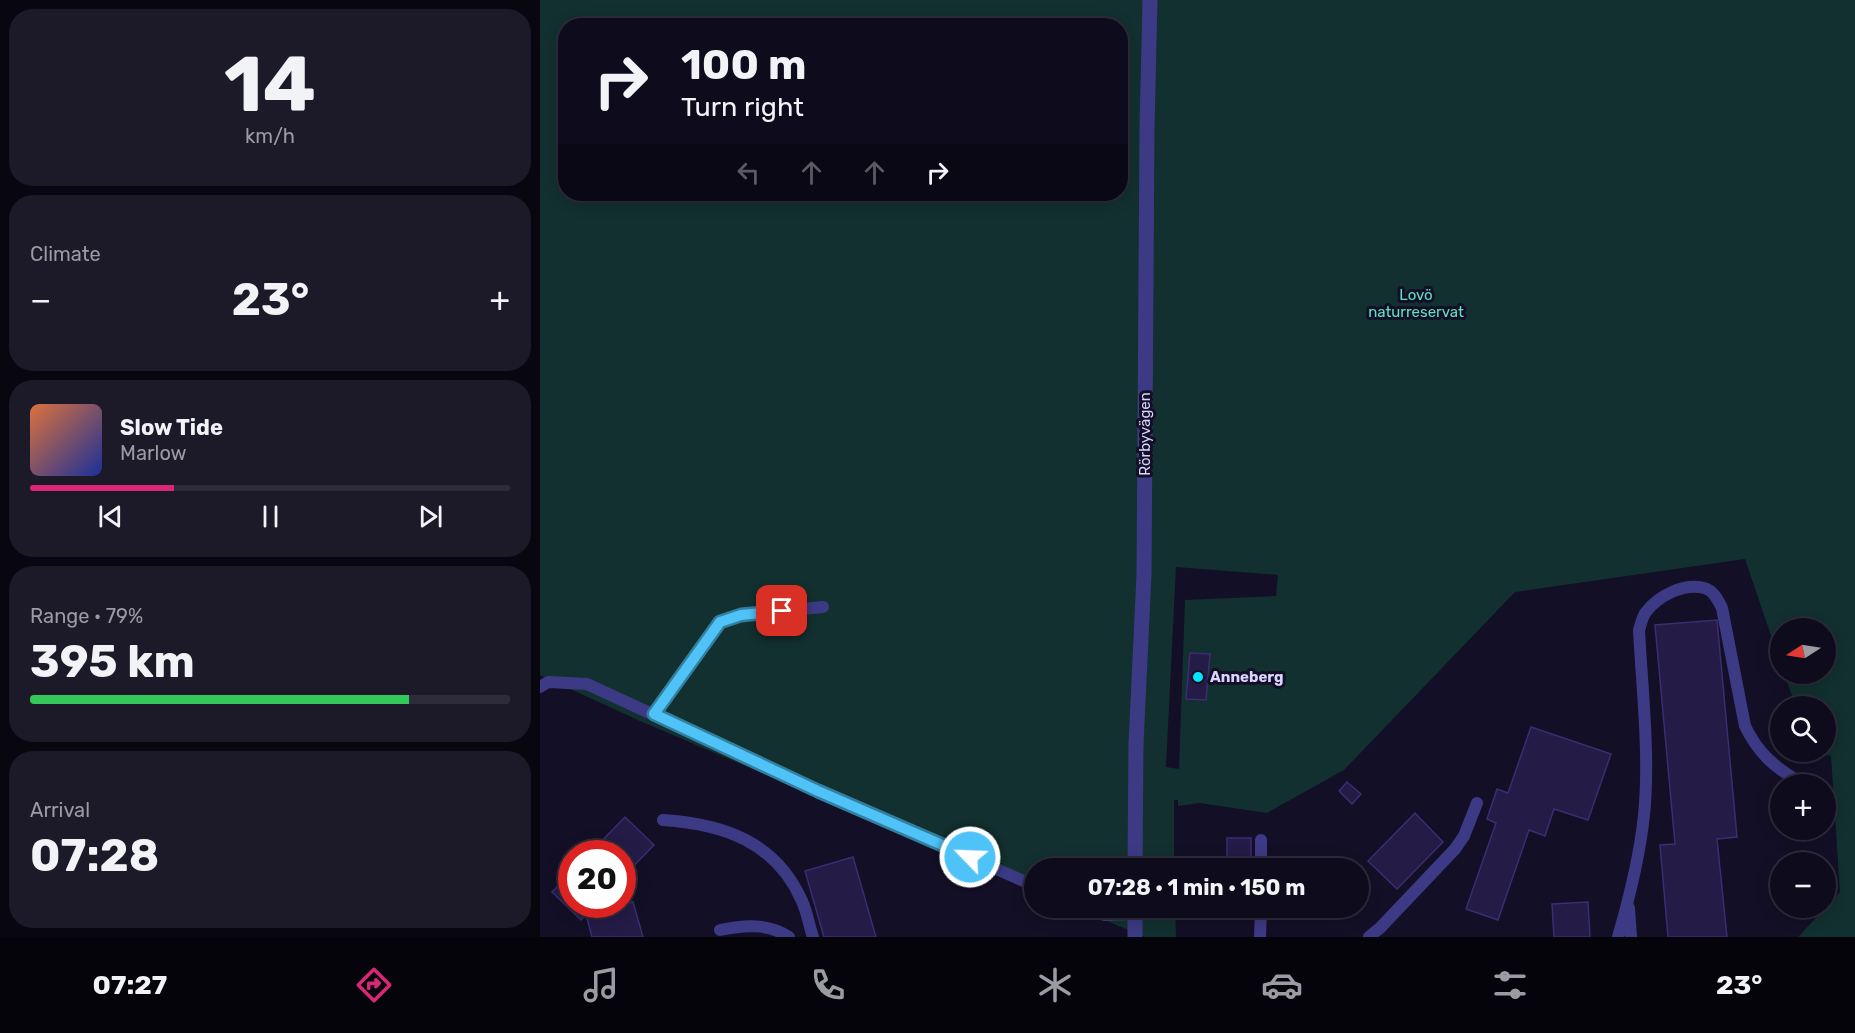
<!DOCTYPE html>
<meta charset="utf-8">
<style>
:root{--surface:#0e0b1c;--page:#1c1929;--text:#f1f3f6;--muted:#9b9ba3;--line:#2e2b3b;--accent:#db2777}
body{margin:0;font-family:Rubik,sans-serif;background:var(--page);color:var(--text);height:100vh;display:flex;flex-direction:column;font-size:22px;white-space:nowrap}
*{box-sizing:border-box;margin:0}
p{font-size:20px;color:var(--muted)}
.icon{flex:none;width:33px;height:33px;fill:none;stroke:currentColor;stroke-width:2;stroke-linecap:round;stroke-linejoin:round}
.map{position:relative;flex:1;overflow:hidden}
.side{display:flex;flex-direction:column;gap:9px;padding:9px;background:#08060f;width:540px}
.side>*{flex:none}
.hud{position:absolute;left:18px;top:18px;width:570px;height:183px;border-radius:24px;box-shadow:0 3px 15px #0003,0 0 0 2px var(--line);background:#0e0b1c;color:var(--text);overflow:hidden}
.needle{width:39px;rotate:258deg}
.buttons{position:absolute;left:1230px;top:618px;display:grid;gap:12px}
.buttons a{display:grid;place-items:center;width:66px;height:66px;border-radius:50%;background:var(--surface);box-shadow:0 3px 15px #0003,0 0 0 2px var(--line);font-size:30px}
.speed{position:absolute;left:18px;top:840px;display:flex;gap:12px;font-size:30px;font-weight:700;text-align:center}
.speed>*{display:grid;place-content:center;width:78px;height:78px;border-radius:50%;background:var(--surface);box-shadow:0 3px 15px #0003,0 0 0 2px var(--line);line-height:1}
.speed .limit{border:9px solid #d22;background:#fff;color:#111}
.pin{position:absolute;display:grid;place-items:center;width:51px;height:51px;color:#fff;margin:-26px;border-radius:12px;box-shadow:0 3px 9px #0006}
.me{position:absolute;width:66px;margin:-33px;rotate:294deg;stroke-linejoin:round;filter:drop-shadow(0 0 4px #0008)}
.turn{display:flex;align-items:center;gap:21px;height:126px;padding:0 24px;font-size:27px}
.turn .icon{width:78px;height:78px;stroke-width:2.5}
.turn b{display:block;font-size:42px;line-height:51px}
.lanes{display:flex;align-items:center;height:57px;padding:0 24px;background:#0003;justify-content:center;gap:30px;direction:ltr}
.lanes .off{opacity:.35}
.big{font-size:45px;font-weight:700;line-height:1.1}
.side .widget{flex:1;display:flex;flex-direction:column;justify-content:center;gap:9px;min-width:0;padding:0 21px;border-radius:24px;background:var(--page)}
.side .dial{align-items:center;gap:0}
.dial b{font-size:78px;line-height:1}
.song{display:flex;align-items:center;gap:18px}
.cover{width:72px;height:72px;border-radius:9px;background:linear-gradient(135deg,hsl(20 70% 55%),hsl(230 70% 35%))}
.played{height:6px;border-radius:3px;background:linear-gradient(90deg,var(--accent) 30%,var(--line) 30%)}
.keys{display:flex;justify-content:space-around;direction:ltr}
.heat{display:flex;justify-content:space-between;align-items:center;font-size:33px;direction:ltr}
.charge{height:9px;border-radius:4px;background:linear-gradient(90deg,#34c759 79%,var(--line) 0)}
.trip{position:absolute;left:484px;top:858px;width:345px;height:60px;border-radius:30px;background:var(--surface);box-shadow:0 3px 15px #0003,0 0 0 2px var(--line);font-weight:700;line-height:60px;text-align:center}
.tabs{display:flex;height:96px;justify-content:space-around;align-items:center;background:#06040b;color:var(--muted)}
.tabs .icon{width:42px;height:42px}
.tabs .selected{color:var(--accent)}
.tabs b{font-size:27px;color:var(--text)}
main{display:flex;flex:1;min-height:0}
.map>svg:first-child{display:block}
.green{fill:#12302f;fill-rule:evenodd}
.building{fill:#241b47;stroke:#3b2d73;stroke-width:1.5}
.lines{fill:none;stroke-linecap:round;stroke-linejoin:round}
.service{stroke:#3d3a85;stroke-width:12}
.minor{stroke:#3d3a85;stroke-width:15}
.tertiary{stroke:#3d3a85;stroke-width:15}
.route-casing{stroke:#337fa1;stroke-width:15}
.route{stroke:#4fc3f7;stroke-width:10}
.poi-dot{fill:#00e5ff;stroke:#130f26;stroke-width:2}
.labels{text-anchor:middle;stroke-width:6;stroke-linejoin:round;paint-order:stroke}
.park-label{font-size:15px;fill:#5fe0c0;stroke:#130f26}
.street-label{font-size:15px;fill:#d9d4ff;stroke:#130f26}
.poi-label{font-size:15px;font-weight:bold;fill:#d9d4ff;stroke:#130f26;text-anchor:start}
</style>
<main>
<section class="side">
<div class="widget dial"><b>14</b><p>km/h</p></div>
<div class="widget"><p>Climate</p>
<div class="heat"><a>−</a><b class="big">23°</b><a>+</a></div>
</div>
<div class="widget">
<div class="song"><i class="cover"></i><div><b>Slow Tide</b><p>Marlow</p></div></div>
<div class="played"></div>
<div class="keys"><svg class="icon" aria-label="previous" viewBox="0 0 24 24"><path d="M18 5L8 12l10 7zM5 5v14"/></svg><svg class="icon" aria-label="pause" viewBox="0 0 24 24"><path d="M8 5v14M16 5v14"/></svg><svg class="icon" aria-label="next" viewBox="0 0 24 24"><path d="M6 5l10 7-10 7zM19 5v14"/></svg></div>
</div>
<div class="widget"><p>Range · 79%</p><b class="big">395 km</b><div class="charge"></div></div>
<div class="widget"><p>Arrival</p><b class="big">07:28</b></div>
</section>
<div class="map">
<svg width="1315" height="937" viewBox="0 0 1315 937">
<rect width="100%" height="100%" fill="#130f26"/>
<!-- green -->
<path class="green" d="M0,0H1315V937H1258L1300,892L1291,756L1279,752H1286V706H1256L1244,674H1286V628H1240V662L1205,559L975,592L804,770L727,813L660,803L638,806V800H634V868H495V890L100,721L0,675ZM26,26H580V194H26ZM636,567L738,575L736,596L645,600L639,769L626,767Z
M536,908H635L636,937H605Z"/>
<!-- building -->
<path class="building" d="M1177,620L1197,837L1177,839L1187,937H1128L1120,845L1135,844L1115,625Z
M650,653L670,654L666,700L646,699Z
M991,727L1071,754L1048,820L1014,809L1005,836L989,830L958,920L926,909L956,823L947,819L957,789L968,793Z
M807,782L821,794L812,804L799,791Z
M875,813L903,842L857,889L828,861Z
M85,817L114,845L82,878V854H49Z
M687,838H711V868H687Z
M313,857L336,937H284L265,871Z
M32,872V904H65L66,909L93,902L103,937H52L46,915L41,920L12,892Z
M1048,902L1050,937H1014L1012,904Z
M687,908H711L710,917H686Z"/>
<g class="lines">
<!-- service -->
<path class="service" d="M0,687L8,682L47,684L278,791L495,886
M114,714L180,622L201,615L283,607
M123,820C184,824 236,842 262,901C267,912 269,925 273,937
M721,868V840
M544,908L565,915L595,914
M1089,908L1091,937
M180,930C204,925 228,923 249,937
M720,937L721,908
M829,937L840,928L915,849L924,836L937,803
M1078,937C1089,899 1100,854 1104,815C1110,756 1102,689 1099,630C1101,624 1102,617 1106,612C1118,596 1143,583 1164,588C1173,590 1178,600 1182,608L1205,726C1218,753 1235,768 1260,782"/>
<!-- minor -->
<path class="minor" d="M595,868L596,744
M595,937V908"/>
<!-- tertiary -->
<path class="tertiary" d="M596,744L604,575L607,128L610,0"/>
</g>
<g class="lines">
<!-- route casing -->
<g class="route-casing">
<path id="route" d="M242,611L201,615L180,622L114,714L278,791L430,857"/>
</g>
<!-- route -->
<use href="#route" class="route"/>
</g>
<!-- markers -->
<circle class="poi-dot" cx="658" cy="677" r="6"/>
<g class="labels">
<!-- park labels -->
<g class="park-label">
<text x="876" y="300">Lovö<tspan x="876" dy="17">naturreservat</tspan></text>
</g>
<!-- street labels -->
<g class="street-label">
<text transform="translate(605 434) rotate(-90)" y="5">Rörbyvägen</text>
</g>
<!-- poi labels -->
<g class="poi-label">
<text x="670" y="682">Anneberg</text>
</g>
</g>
</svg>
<div class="buttons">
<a><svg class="needle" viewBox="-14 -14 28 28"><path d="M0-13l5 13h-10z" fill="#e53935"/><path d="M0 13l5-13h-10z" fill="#9b9ba3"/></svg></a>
<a><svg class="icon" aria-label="search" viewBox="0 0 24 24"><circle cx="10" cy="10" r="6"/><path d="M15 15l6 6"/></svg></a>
<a>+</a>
<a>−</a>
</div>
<div class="speed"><div class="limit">20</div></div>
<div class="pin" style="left:242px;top:611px;background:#d93025"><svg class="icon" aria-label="arrive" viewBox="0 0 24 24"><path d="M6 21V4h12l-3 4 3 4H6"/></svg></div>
<svg class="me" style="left:430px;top:857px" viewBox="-20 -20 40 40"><circle r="17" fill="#4fc3f7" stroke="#fff" stroke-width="3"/><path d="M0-11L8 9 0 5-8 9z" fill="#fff"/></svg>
<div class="trip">07:28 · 1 min · 150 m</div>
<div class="hud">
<div class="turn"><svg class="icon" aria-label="right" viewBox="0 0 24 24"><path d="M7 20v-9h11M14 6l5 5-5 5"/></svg><div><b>100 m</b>Turn right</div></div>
<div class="lanes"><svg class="icon off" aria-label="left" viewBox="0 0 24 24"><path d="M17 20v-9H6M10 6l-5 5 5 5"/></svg><svg class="icon off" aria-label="ahead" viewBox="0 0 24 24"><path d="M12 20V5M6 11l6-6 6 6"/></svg><svg class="icon off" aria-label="ahead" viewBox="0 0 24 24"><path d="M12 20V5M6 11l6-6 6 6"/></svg><svg class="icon" aria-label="right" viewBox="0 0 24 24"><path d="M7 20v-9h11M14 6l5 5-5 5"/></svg></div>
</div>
</div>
</main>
<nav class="tabs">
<b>07:27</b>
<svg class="icon selected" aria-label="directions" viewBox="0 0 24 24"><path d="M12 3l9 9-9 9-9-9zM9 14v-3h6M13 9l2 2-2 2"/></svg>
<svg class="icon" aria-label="music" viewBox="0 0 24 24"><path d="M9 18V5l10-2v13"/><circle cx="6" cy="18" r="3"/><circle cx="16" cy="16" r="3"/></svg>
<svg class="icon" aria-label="phone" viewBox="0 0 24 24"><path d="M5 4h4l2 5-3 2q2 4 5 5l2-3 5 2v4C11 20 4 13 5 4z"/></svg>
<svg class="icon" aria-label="climate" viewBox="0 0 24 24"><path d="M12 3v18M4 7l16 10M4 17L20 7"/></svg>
<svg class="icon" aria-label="car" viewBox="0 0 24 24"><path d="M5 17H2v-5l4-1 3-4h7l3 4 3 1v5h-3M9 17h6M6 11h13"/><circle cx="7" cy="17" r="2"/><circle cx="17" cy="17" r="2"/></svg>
<svg class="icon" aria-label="filters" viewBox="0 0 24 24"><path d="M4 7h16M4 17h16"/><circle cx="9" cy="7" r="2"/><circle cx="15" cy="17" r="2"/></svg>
<b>23°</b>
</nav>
